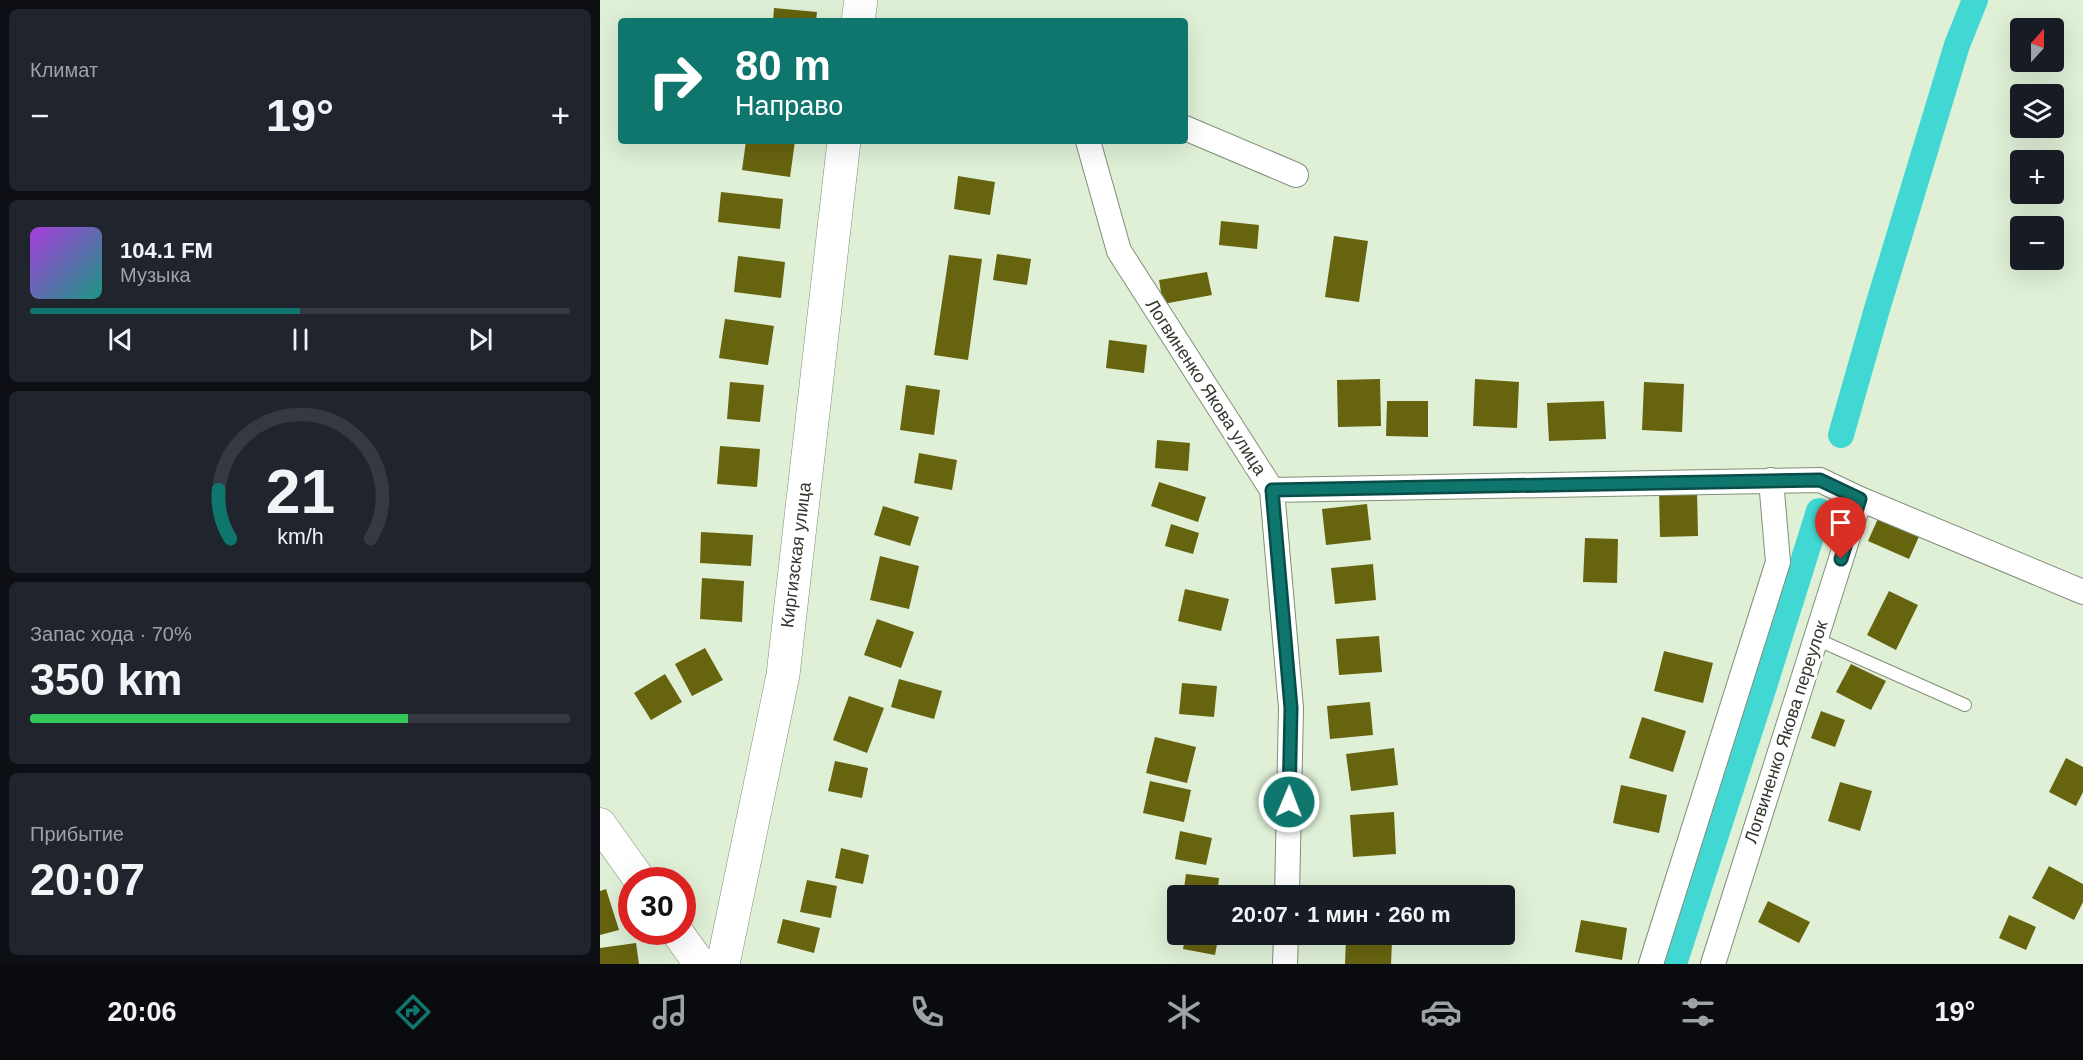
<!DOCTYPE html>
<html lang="ru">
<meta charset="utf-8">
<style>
:root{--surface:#171b24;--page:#20242c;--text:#f1f3f6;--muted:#9ea1a6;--line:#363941;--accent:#0f766e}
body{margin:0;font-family:Arial,sans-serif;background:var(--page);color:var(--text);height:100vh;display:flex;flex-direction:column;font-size:22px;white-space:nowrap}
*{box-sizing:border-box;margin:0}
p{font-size:20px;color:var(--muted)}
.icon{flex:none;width:33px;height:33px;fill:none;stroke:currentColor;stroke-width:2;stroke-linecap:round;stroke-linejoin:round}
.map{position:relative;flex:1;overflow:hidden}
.side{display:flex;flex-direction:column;gap:9px;padding:9px;background:#0d0f14;width:600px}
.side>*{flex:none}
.banner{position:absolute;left:18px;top:18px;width:570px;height:126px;border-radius:6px;box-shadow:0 6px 24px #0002;background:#0f766e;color:#fff;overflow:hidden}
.needle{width:39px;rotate:21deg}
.buttons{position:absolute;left:1410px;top:18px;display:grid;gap:12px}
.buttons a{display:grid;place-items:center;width:54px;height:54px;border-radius:6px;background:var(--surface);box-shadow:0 6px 24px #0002;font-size:30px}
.speed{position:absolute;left:18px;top:867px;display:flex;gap:12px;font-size:30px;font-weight:700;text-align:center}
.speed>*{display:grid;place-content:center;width:78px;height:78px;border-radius:50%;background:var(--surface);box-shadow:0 6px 24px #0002;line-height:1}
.speed .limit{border:9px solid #d22;background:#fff;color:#111}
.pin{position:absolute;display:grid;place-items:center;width:51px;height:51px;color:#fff;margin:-62px -26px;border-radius:50% 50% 50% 0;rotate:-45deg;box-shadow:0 0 6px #0007}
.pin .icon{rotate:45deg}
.me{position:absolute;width:66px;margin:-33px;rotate:1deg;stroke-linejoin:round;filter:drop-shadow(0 0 4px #0008)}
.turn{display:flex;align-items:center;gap:21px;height:126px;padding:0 18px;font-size:27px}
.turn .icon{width:78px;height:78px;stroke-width:2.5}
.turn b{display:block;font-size:42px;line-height:51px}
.big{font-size:45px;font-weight:800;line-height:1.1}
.side .widget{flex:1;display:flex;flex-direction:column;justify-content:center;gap:9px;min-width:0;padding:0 21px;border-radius:9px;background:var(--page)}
.side .dial{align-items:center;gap:0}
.dial svg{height:156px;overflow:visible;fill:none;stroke:var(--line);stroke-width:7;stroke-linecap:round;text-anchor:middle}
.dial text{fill:var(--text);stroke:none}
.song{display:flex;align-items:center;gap:18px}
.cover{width:72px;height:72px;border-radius:9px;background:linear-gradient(135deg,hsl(280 70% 55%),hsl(170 70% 35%))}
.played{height:6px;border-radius:3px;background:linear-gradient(90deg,var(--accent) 50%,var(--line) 50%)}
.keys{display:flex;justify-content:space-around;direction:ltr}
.heat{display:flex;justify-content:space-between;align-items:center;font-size:33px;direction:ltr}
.charge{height:9px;border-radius:4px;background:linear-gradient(90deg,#34c759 70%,var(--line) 0)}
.trip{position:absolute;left:567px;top:885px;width:348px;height:60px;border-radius:6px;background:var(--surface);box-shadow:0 6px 24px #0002;font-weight:800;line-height:60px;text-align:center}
.menu{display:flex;height:96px;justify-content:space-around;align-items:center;background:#090b0e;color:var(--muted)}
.menu .icon{width:42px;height:42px}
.menu .on{color:var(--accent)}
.menu b{font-size:27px;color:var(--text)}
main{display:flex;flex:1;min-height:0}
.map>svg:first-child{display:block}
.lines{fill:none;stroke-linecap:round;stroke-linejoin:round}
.canal{stroke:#41d8d3;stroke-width:26}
.building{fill:#67640f}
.service-casing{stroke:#808f78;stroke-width:14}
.minor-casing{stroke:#808f78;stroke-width:26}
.tertiary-casing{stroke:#808f78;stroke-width:33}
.secondary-casing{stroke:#808f78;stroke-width:34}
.service{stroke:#fff;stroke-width:12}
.minor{stroke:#fff;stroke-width:24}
.tertiary{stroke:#fff;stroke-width:32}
.secondary{stroke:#fff;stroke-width:33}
.route-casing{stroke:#0a4d48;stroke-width:15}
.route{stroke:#0f766e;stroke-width:10}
.labels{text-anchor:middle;stroke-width:6;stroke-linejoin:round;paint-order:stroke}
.street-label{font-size:18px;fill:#32382e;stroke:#fff}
</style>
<main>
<section class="side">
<div class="widget"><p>Климат</p>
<div class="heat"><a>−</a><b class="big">19°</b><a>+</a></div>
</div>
<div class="widget">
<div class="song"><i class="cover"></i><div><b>104.1 FM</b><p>Музыка</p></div></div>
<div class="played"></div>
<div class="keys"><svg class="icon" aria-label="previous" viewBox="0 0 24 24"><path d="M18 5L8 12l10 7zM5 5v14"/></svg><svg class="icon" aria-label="pause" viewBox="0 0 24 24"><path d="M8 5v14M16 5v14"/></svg><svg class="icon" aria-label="next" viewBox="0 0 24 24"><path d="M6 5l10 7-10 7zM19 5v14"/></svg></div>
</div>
<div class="widget dial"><svg viewBox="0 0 100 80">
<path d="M14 69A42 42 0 1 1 86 69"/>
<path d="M14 69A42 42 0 0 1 8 44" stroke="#0f766e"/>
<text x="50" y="56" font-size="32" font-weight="700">21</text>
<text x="50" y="72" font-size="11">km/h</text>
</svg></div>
<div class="widget"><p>Запас хода · 70%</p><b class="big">350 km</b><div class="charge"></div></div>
<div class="widget"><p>Прибытие</p><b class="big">20:07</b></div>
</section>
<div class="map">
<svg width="1483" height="964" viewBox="0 0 1483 964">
<rect width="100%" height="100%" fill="#dff0d7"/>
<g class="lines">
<!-- canal -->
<path class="canal" d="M1241,435L1277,309L1357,45L1375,0
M1074,964L1160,699L1219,511"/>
</g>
<!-- building -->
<path class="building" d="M174,8L217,12L216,21H173Z
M146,141H195L190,177L142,170Z
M358,176L395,182L390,215L354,209Z
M121,192L183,199L180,229L118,222Z
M621,221L659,225L657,249L619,245Z
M734,236L768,241L759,302L725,297Z
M397,254L431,259L427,285L393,280Z
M349,255L382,259L368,360L334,355Z
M138,256L185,262L181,298L134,292Z
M607,272L612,295L563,304L559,280Z
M125,319L174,326L168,365L119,358Z
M509,340L547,345L544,373L506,368Z
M780,379L781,426L738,427L737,380Z
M875,379L919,382L917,428L873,426Z
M130,382L164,385L160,422L127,419Z
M1044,382L1084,384L1082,432L1042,430Z
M306,385L340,390L334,435L300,430Z
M787,401H828V437L786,436Z
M1004,401L1006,439L949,441L947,403Z
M557,440L590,443L588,471L555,468Z
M120,446L160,449L157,487L117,484Z
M319,453L357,460L352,490L314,483Z
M559,482L606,497L598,522L551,506Z
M1097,490L1098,536L1060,537L1059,491Z
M767,504L771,540L726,545L722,509Z
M283,506L319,517L310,546L274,535Z
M1280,514L1321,532L1309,559L1268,541Z
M571,524L599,533L593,554L565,546Z
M101,532L153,535L151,566L100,563Z
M985,538L1018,539L1017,583L983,582Z
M280,556L319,566L309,609L270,600Z
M773,564L776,600L735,604L731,568Z
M102,578L144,581L142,622L100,619Z
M585,589L629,599L621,631L578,621Z
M1289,591L1318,605L1296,650L1267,635Z
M277,619L314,632L301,668L264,655Z
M779,636L782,672L739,675L736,639Z
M105,648L123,680L92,696L75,664Z
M1064,651L1113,663L1103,703L1054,691Z
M1251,664L1286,681L1271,710L1236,692Z
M65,674L82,702L51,720L34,693Z
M299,679L342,691L334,719L291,707Z
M582,683L617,686L614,717L579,714Z
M249,696L284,708L267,753L233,740Z
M770,702L773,735L730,739L727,706Z
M1221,711L1245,720L1235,747L1211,738Z
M1042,717L1086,731L1073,772L1029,758Z
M555,737L596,747L587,783L546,773Z
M794,748L798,785L751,791L746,754Z
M1466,758L1483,767V792L1476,806L1449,792Z
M235,761L268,768L262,798L228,791Z
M550,781L591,790L584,822L543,813Z
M1240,782L1272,791L1260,831L1228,821Z
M1021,785L1067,795L1059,833L1013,823Z
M794,812L796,854L753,857L750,815Z
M580,831L612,838L606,865L575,859Z
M241,848L269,855L263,884L235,878Z
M1449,866L1483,884V902L1474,920L1432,898Z
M586,874L619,878L617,896H583Z
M207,880L237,886L231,918L200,912Z
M6,889L19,930L0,935V891Z
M1168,901L1210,922L1199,943L1158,922Z
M1409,915L1436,927L1426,950L1399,938Z
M183,919L220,928L214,953L177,943Z
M981,920L1027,928L1022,960L975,952Z
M586,934H619L615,955L583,949Z
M746,939L792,941L791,964H745Z
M36,943L39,964H0V948Z"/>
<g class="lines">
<!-- service casing -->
<g class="service-casing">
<path id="service" d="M1216,639L1365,705"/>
</g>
<!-- minor casing -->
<g class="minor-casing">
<path id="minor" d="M585,128L696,175
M488,141L519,251L672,490L691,708L687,896
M672,490L1220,480L1260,499L1483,592
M685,964L686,934
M1051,964L1178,562L1171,480
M1113,964L1260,499"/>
</g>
<!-- tertiary casing -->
<g class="tertiary-casing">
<path id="tertiary" d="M0,824L40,880
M77,932L100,964"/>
</g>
<!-- secondary casing -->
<g class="secondary-casing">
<path id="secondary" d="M258,21L261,0
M123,964L183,675L244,141"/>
</g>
<!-- service -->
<use href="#service" class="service"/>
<!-- minor -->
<use href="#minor" class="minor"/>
<!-- tertiary -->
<use href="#tertiary" class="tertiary"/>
<!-- secondary -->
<use href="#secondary" class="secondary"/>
</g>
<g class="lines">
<!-- route casing -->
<g class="route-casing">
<path id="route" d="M689,802L691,708L672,490L1220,480L1260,499L1241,559"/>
</g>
<!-- route -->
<use href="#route" class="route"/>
</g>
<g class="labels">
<!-- street labels -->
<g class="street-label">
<text transform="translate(606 387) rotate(57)" y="6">Логвиненко Якова улица</text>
<text transform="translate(196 555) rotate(-83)" y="6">Киргизская улица</text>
<text transform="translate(1186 732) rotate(-72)" y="6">Логвиненко Якова переулок</text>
</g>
</g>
</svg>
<div class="buttons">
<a><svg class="needle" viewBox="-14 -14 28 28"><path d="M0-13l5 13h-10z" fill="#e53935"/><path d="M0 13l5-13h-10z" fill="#9ea1a6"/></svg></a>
<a><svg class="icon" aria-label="layers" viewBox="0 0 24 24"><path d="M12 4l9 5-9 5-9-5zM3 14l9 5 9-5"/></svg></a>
<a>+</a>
<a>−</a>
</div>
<div class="speed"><div class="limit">30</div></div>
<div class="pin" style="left:1241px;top:559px;background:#d93025"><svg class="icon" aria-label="arrive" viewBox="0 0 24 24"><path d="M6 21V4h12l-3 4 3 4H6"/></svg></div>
<svg class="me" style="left:689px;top:802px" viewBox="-20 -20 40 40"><circle r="17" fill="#0f766e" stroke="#fff" stroke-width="3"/><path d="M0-11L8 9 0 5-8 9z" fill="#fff"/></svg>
<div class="trip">20:07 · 1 мин · 260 m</div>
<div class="banner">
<div class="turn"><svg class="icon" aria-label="right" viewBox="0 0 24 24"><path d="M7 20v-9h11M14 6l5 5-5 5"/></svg><div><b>80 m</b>Направо</div></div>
</div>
</div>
</main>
<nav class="menu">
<b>20:06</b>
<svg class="icon on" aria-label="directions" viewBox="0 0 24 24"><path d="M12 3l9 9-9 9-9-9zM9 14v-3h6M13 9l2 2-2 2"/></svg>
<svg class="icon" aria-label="music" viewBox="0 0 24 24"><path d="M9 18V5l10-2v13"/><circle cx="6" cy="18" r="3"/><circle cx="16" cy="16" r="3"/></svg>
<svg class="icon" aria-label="phone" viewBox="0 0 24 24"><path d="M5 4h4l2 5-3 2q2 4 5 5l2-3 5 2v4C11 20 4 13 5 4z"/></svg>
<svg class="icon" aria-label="climate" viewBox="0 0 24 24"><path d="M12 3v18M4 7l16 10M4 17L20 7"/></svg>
<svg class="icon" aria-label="car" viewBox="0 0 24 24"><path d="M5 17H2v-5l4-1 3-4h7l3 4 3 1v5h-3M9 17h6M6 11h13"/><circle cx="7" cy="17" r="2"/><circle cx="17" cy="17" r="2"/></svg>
<svg class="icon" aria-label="filters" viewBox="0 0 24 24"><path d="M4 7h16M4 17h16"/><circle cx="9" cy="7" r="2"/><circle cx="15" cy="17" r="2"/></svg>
<b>19°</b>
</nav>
